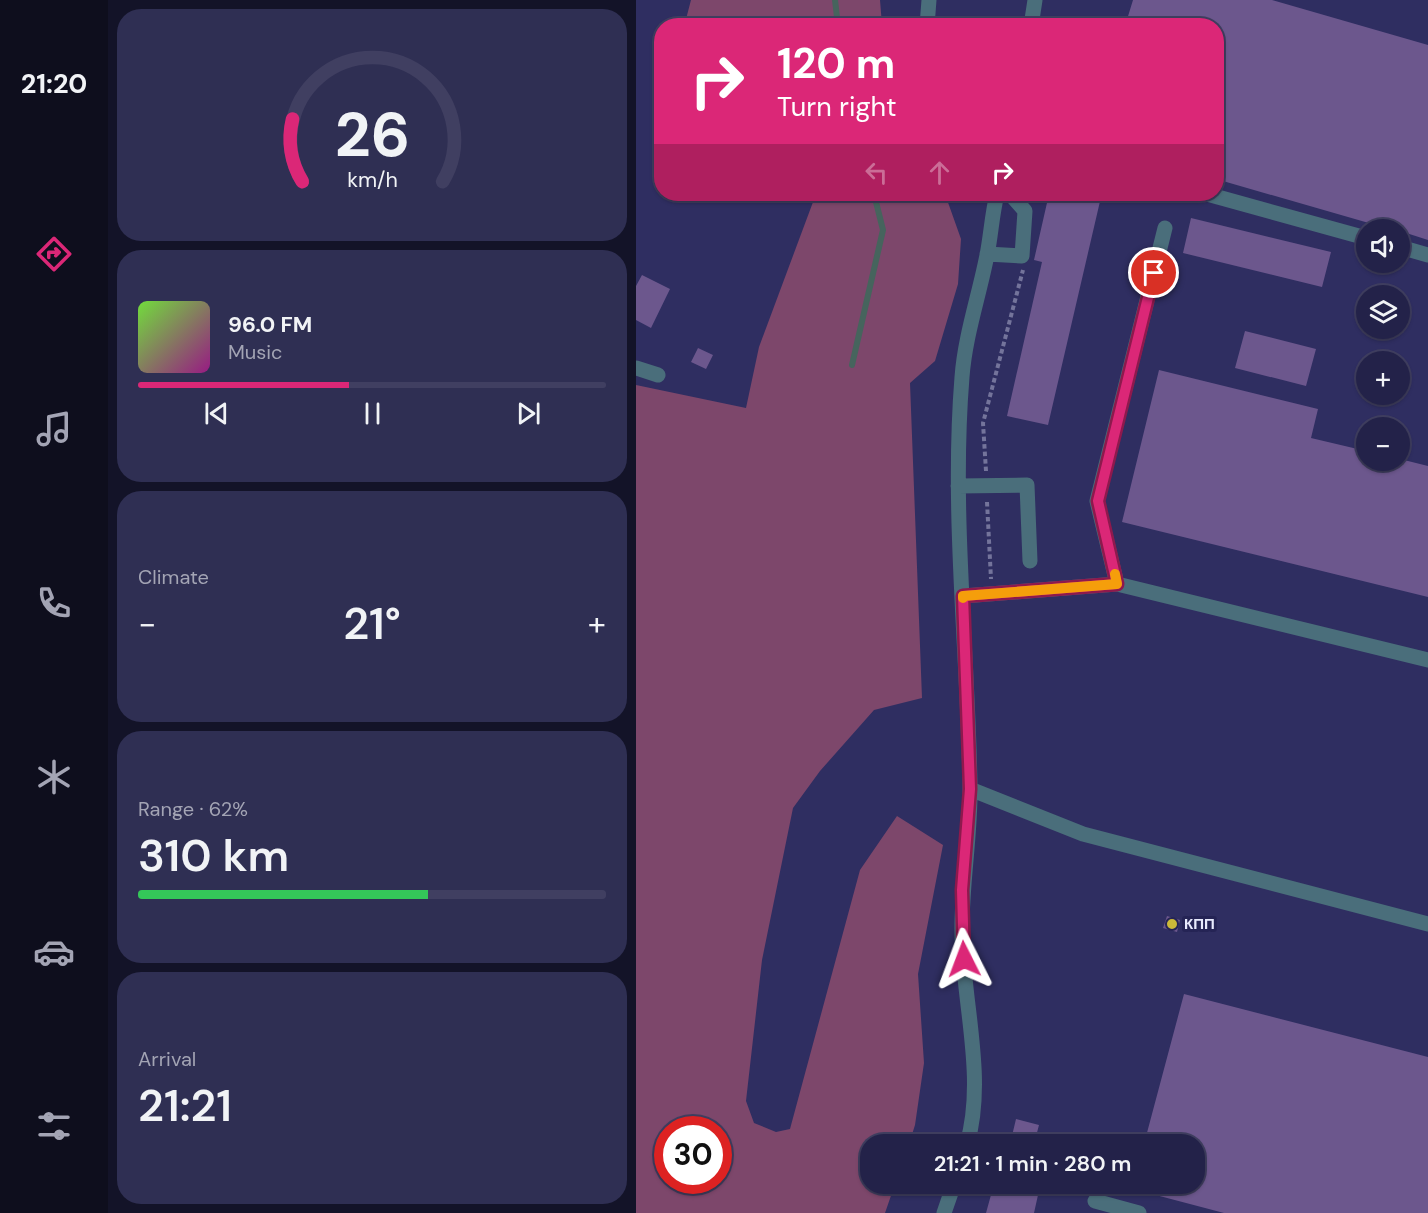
<!DOCTYPE html>
<meta charset="utf-8">
<style>
:root{--surface:#232249;--page:#2f2f53;--text:#f1f3f6;--muted:#a3a4b4;--line:#403f61;--accent:#db2777}
body{margin:0;font-family:"DM Sans",sans-serif;background:var(--page);color:var(--text);height:100vh;display:flex;flex-direction:column;font-size:22px;white-space:nowrap}
*{box-sizing:border-box;margin:0}
p{font-size:20px;color:var(--muted)}
.icon{flex:none;width:33px;height:33px;fill:none;stroke:currentColor;stroke-width:2;stroke-linecap:round;stroke-linejoin:round}
.map{position:relative;flex:1;overflow:hidden}
.details{display:flex;flex-direction:column;gap:9px;padding:9px;background:#131328;width:528px}
.details>*{flex:none}
.guide{position:absolute;left:18px;top:18px;width:570px;height:183px;border-radius:24px;box-shadow:0 2px 4px #0004,0 0 0 2px var(--line);background:#db2777;color:#fff;overflow:hidden}
.buttons{position:absolute;left:720px;top:219px;display:grid;gap:12px}
.buttons a{display:grid;place-items:center;width:54px;height:54px;border-radius:50%;background:var(--surface);box-shadow:0 2px 4px #0004,0 0 0 2px var(--line);font-size:30px}
.speed{position:absolute;left:18px;top:1116px;display:flex;gap:12px;font-size:30px;font-weight:700;text-align:center}
.speed>*{display:grid;place-content:center;width:78px;height:78px;border-radius:50%;background:var(--surface);box-shadow:0 2px 4px #0004,0 0 0 2px var(--line);line-height:1}
.speed .limit{border:9px solid #d22;background:#fff;color:#111}
.pin{position:absolute;display:grid;place-items:center;width:51px;height:51px;color:#fff;margin:-26px;border:3px solid #fff;border-radius:50%;box-shadow:0 2px 6px #0007}
.me{position:absolute;width:66px;margin:-33px;rotate:357deg;stroke-linejoin:round;filter:drop-shadow(0 0 4px #0008)}
.turn{display:flex;align-items:center;gap:21px;height:126px;padding:0 24px;font-size:27px}
.turn .icon{width:78px;height:78px;stroke-width:2.5}
.turn b{display:block;font-size:42px;line-height:51px}
.lanes{display:flex;align-items:center;height:57px;padding:0 24px;background:#0003;justify-content:center;gap:30px;direction:ltr}
.lanes .off{opacity:.35}
.big{font-size:45px;font-weight:600;line-height:1.1}
.details .card{flex:1;display:flex;flex-direction:column;justify-content:center;gap:9px;min-width:0;padding:0 21px;border-radius:24px;background:var(--page)}
.details .dial{align-items:center;gap:0}
.dial svg{height:156px;overflow:visible;fill:none;stroke:var(--line);stroke-width:7;stroke-linecap:round;text-anchor:middle}
.dial text{fill:var(--text);stroke:none}
.song{display:flex;align-items:center;gap:18px}
.cover{width:72px;height:72px;border-radius:9px;background:linear-gradient(135deg,hsl(100 70% 55%),hsl(310 70% 35%))}
.played{height:6px;border-radius:3px;background:linear-gradient(90deg,var(--accent) 45%,var(--line) 45%)}
.keys{display:flex;justify-content:space-around;direction:ltr}
.heat{display:flex;justify-content:space-between;align-items:center;font-size:33px;direction:ltr}
.charge{height:9px;border-radius:4px;background:linear-gradient(90deg,#34c759 62%,var(--line) 0)}
.trip{position:absolute;left:224px;top:1134px;width:345px;height:60px;border-radius:24px;background:var(--surface);box-shadow:0 2px 4px #0004,0 0 0 2px var(--line);font-weight:600;line-height:60px;text-align:center}
main{display:flex;flex:1;min-height:0}
.tabs{display:flex;flex-direction:column;width:108px;justify-content:space-around;align-items:center;background:#0e0e1d;color:var(--muted)}
.tabs .icon{width:42px;height:42px}
.tabs .active{color:var(--accent)}
.tabs b{font-size:27px;color:var(--text)}
.map>svg:first-child{display:block}
.green{fill:#7d476b;fill-rule:evenodd}
.lines{fill:none;stroke-linecap:round;stroke-linejoin:round}
.stream{stroke:#46645d;stroke-width:6}
.building{fill:#6c578d}
.path{stroke:#74749b;stroke-width:4;stroke-dasharray:4.5 3;stroke-linecap:butt}
.minor{stroke:#4a6e7b;stroke-width:15}
.route-casing{stroke:#8e194d;stroke-width:15}
.route{stroke:#db2777;stroke-width:10}
.slow{stroke:#f59e0b;stroke-width:10}
.poi-dot{fill:#ccb939;stroke:#252455;stroke-width:2}
.labels{text-anchor:middle;stroke-width:6;stroke-linejoin:round;paint-order:stroke}
.poi-label{font-size:15px;font-weight:bold;fill:#e8eafd;stroke:#252455;text-anchor:start}
</style>
<main>
<nav class="tabs">
<b>21:20</b>
<svg class="icon active" aria-label="directions" viewBox="0 0 24 24"><path d="M12 3l9 9-9 9-9-9zM9 14v-3h6M13 9l2 2-2 2"/></svg>
<svg class="icon" aria-label="music" viewBox="0 0 24 24"><path d="M9 18V5l10-2v13"/><circle cx="6" cy="18" r="3"/><circle cx="16" cy="16" r="3"/></svg>
<svg class="icon" aria-label="phone" viewBox="0 0 24 24"><path d="M5 4h4l2 5-3 2q2 4 5 5l2-3 5 2v4C11 20 4 13 5 4z"/></svg>
<svg class="icon" aria-label="climate" viewBox="0 0 24 24"><path d="M12 3v18M4 7l16 10M4 17L20 7"/></svg>
<svg class="icon" aria-label="car" viewBox="0 0 24 24"><path d="M5 17H2v-5l4-1 3-4h7l3 4 3 1v5h-3M9 17h6M6 11h13"/><circle cx="7" cy="17" r="2"/><circle cx="17" cy="17" r="2"/></svg>
<svg class="icon" aria-label="filters" viewBox="0 0 24 24"><path d="M4 7h16M4 17h16"/><circle cx="9" cy="7" r="2"/><circle cx="15" cy="17" r="2"/></svg>
</nav>
<section class="details">
<div class="card dial"><svg viewBox="0 0 100 80">
<path d="M14 69A42 42 0 1 1 86 69"/>
<path d="M14 69A42 42 0 0 1 9 37" stroke="#db2777"/>
<text x="50" y="56" font-size="32" font-weight="700">26</text>
<text x="50" y="72" font-size="11">km/h</text>
</svg></div>
<div class="card">
<div class="song"><i class="cover"></i><div><b>96.0 FM</b><p>Music</p></div></div>
<div class="played"></div>
<div class="keys"><svg class="icon" aria-label="previous" viewBox="0 0 24 24"><path d="M18 5L8 12l10 7zM5 5v14"/></svg><svg class="icon" aria-label="pause" viewBox="0 0 24 24"><path d="M8 5v14M16 5v14"/></svg><svg class="icon" aria-label="next" viewBox="0 0 24 24"><path d="M6 5l10 7-10 7zM19 5v14"/></svg></div>
</div>
<div class="card"><p>Climate</p>
<div class="heat"><a>−</a><b class="big">21°</b><a>+</a></div>
</div>
<div class="card"><p>Range · 62%</p><b class="big">310 km</b><div class="charge"></div></div>
<div class="card"><p>Arrival</p><b class="big">21:21</b></div>
</section>
<div class="map">
<svg width="792" height="1213" viewBox="0 0 792 1213">
<rect width="100%" height="100%" fill="#2f2e61"/>
<!-- green -->
<path class="green" d="M55,0H244L246,25H51L49,23Z
M180,194H309L325,239L322,284L299,361L274,383L286,698L238,710L184,771L157,808L126,960L110,1101L118,1123L140,1132L154,1129L224,870L261,816L307,845L282,974L288,1063L279,1125L273,1144H234V1184H259L249,1213H0V385L110,408L123,347ZM32,1130H82V1180H32Z"/>
<g class="lines">
<!-- stream -->
<path class="stream" d="M199,0L202,26
M216,365L247,230L238,194"/>
</g>
<!-- building -->
<path class="building" d="M497,0H636L792,45V240L764,231V230H757L580,179V26H489Z
M413,194H451L465,197L412,425L371,416L406,262L398,260Z
M555,218L695,252L686,287L547,253Z
M6,275L34,289L15,328L0,320V286Z
M609,331L680,349L670,386L599,368Z
M62,348L77,355L70,369L55,362Z
M523,370L682,409L675,438L730,451V460L764,459L792,466V597L486,522Z
M531,916L544,920L541,932L527,928Z
M548,994L792,1057V1213H588L497,1189L498,1184H558V1144H508Z
M380,1119L403,1125L398,1144H357L360,1136L375,1140Z
M358,1184H443L440,1196L404,1186L398,1213H350Z"/>
<g class="lines">
<!-- path -->
<path class="path" d="M350,471L347,423L387,270
M351,502L355,579"/>
<!-- minor -->
<path class="minor" d="M291,26L293,0
M395,26L399,0
M571,194L730,238
M764,247L792,255
M351,254L386,256L389,211L376,196
M0,368L22,375
M322,486L391,485L394,561
M481,584L792,660
M327,596L481,584L461,501L529,228
M334,789L447,834L792,924
M331,1144C350,1078 327,1003 326,935C325,885 335,835 334,786C332,650 315,513 326,377C329,336 343,296 351,255C355,235 356,214 361,194
M459,1201L503,1213
M308,1213L318,1184"/>
</g>
<g class="lines">
<!-- route casing -->
<g class="route-casing">
<path id="route" d="M328,959L326,890L334,789L327,596L481,584L462,501L518,273"/>
</g>
<!-- route -->
<use href="#route" class="route"/>
<!-- slow -->
<path class="slow" d="M327,598V596L481,584L479,574"/>
</g>
<!-- markers -->
<circle class="poi-dot" cx="536" cy="924" r="6"/>
<g class="labels">
<!-- poi labels -->
<g class="poi-label">
<text x="548" y="929">КПП</text>
</g>
</g>
</svg>
<div class="buttons">
<a><svg class="icon" aria-label="sound" viewBox="0 0 24 24"><path d="M4 9h4l5-4v14l-5-4H4zM17 9q2 3 0 6"/></svg></a>
<a><svg class="icon" aria-label="layers" viewBox="0 0 24 24"><path d="M12 4l9 5-9 5-9-5zM3 14l9 5 9-5"/></svg></a>
<a>+</a>
<a>−</a>
</div>
<div class="speed"><div class="limit">30</div></div>
<div class="pin" style="left:518px;top:273px;background:#d93025"><svg class="icon" aria-label="arrive" viewBox="0 0 24 24"><path d="M6 21V4h12l-3 4 3 4H6"/></svg></div>
<svg class="me" style="left:328px;top:959px" viewBox="-20 -20 40 40"><path d="M0-17L14 15 0 8-14 15z" fill="#db2777" stroke="#fff" stroke-width="4"/></svg>
<div class="trip">21:21 · 1 min · 280 m</div>
<div class="guide">
<div class="turn"><svg class="icon" aria-label="right" viewBox="0 0 24 24"><path d="M7 20v-9h11M14 6l5 5-5 5"/></svg><div><b>120 m</b>Turn right</div></div>
<div class="lanes"><svg class="icon off" aria-label="left" viewBox="0 0 24 24"><path d="M17 20v-9H6M10 6l-5 5 5 5"/></svg><svg class="icon off" aria-label="ahead" viewBox="0 0 24 24"><path d="M12 20V5M6 11l6-6 6 6"/></svg><svg class="icon" aria-label="right" viewBox="0 0 24 24"><path d="M7 20v-9h11M14 6l5 5-5 5"/></svg></div>
</div>
</div>
</main>
